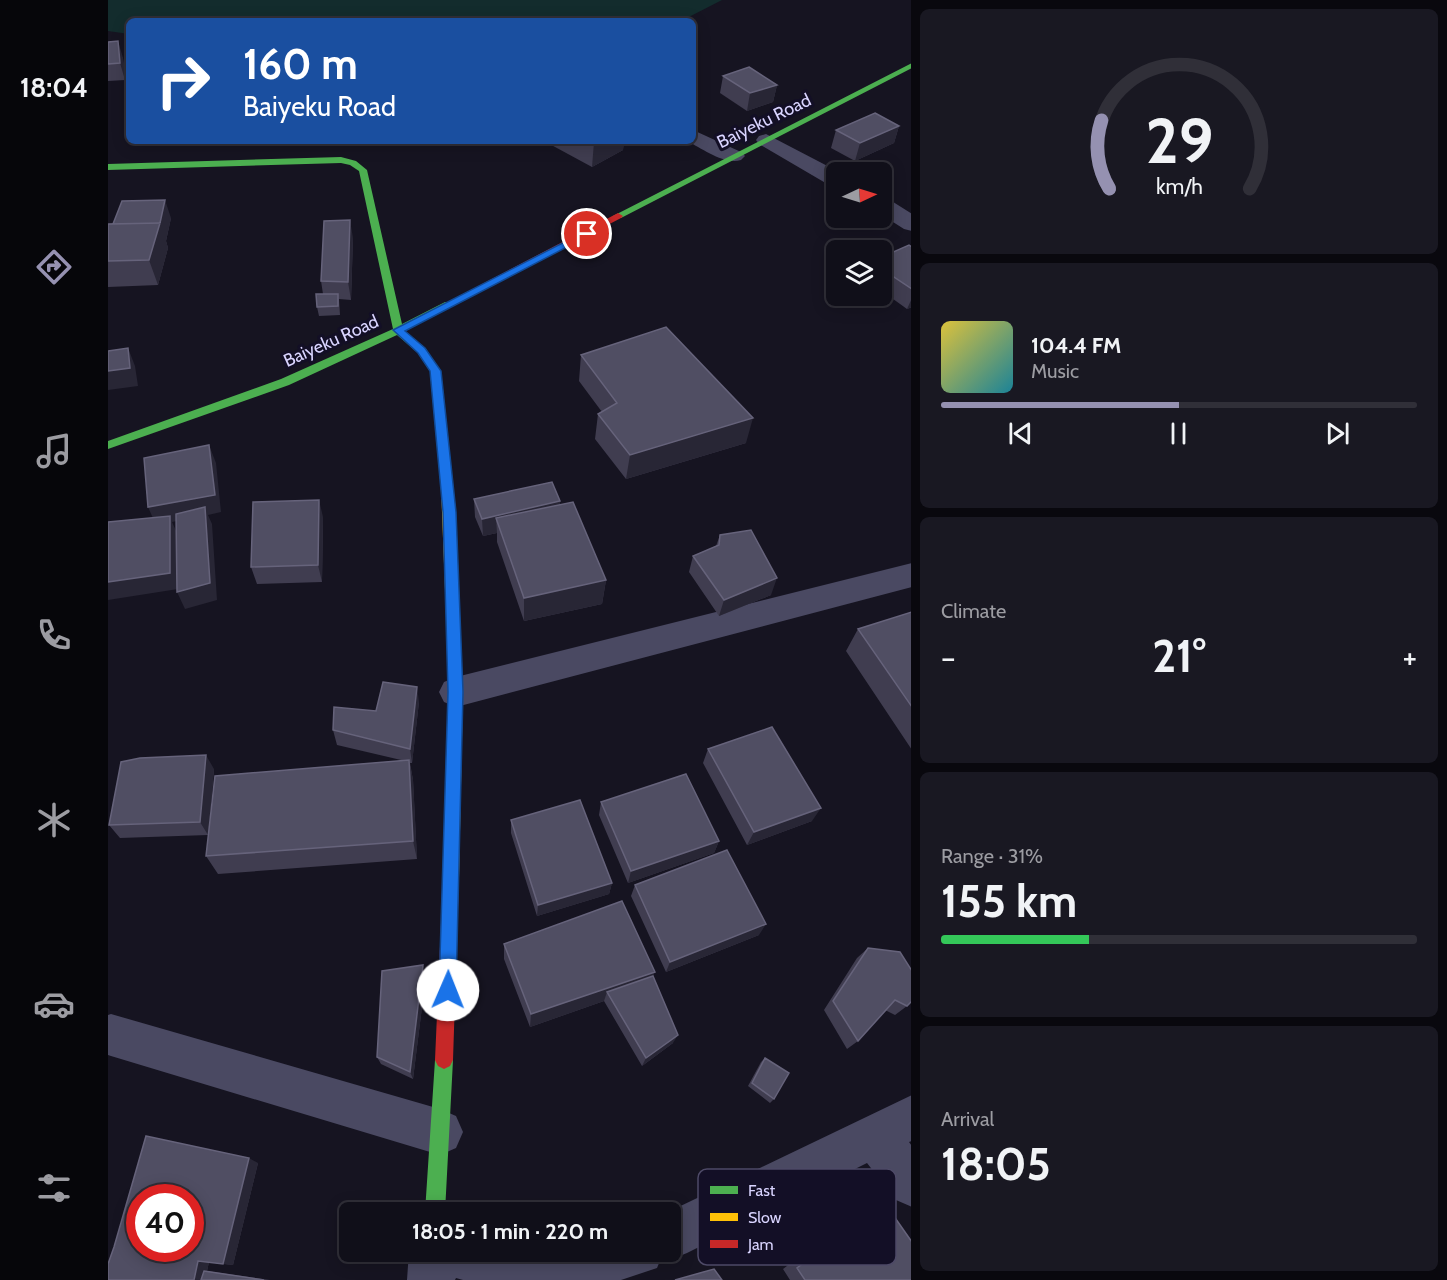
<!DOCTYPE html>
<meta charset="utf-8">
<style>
:root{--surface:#100f19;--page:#191822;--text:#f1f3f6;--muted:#9c9ca2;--line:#302f38;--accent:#9591b1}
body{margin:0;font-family:Cabin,sans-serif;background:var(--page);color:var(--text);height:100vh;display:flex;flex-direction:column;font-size:22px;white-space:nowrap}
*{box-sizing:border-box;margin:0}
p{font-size:20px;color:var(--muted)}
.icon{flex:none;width:33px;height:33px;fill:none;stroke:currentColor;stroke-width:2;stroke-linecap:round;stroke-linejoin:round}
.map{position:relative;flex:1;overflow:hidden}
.drawer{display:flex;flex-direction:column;gap:9px;padding:9px;background:#09080e;width:536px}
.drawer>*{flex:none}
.hud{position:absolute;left:18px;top:18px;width:570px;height:126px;border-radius:9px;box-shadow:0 3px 15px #0003,0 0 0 2px var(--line);background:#1a4fa0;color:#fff;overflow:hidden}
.needle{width:39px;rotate:86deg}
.tools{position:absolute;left:718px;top:162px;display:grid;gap:12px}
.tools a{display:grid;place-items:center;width:66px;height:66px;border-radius:9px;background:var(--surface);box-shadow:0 3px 15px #0003,0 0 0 2px var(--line);font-size:30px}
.speed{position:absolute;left:18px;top:1184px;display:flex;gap:12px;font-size:30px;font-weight:700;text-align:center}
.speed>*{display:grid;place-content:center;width:78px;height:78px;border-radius:50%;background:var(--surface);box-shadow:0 3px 15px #0003,0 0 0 2px var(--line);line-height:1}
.speed .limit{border:9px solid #d22;background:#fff;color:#111}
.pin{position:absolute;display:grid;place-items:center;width:51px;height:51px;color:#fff;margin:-26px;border:3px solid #fff;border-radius:50%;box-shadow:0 2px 6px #0007}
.me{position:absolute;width:66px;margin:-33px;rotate:1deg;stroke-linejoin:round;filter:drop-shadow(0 0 4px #0008)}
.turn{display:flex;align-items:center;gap:21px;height:126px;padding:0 18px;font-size:27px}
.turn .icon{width:78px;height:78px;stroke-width:2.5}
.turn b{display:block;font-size:42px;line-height:51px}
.big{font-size:45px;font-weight:800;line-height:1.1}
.drawer .card{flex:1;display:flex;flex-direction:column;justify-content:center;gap:9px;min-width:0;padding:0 21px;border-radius:9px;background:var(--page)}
.drawer .dial{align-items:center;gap:0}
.dial svg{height:156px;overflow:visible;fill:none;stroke:var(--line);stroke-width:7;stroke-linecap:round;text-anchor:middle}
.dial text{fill:var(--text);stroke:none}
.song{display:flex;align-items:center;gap:18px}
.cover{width:72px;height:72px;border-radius:9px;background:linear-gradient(135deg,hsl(50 70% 55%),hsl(190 70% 35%))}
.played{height:6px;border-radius:3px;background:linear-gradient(90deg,var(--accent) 50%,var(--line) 50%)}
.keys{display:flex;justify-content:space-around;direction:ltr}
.heat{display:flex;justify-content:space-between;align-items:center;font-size:33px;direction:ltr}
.charge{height:9px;border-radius:4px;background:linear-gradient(90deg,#34c759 31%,var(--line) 0)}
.trip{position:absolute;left:231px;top:1202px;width:342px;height:60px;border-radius:9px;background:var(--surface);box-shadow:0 3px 15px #0003,0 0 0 2px var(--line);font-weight:800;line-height:60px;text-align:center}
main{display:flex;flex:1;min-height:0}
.tabs{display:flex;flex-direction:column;width:108px;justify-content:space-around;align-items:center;background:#06060a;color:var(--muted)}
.tabs .icon{width:42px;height:42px}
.tabs .on{color:var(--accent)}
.tabs b{font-size:27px;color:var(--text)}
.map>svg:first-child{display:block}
.green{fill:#132c2d}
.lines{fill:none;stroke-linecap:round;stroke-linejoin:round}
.street{fill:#4a4962;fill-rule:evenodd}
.fast{fill:#4caf50;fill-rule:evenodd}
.slow{fill:#ffc107;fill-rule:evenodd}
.jam{fill:#c62828;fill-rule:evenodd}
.wall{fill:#403d50}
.shaded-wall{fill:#282635}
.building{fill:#504e63;stroke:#66637b;stroke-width:1.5;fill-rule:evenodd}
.route{fill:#1a73e8;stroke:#114b97;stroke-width:1.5}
.labels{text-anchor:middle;stroke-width:6;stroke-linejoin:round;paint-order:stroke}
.far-street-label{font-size:18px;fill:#d9d4ff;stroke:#130f26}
.key{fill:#130f26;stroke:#4e4a67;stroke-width:1.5}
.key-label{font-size:16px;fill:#d9d4ff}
</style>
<main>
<nav class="tabs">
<b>18:04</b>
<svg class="icon on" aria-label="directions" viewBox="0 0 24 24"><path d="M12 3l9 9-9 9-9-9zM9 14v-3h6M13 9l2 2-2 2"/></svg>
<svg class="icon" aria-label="music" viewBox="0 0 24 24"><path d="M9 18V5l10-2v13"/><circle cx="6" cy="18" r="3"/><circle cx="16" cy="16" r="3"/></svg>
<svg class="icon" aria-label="phone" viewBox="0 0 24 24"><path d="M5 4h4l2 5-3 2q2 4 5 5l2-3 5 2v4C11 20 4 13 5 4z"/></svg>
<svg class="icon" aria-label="climate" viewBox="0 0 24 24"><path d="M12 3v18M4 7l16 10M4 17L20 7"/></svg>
<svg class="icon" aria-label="car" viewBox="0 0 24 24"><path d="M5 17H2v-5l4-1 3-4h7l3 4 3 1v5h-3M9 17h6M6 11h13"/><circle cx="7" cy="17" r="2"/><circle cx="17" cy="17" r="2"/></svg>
<svg class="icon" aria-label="filters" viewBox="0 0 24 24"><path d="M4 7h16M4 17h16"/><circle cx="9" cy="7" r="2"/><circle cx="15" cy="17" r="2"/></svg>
</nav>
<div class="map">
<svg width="804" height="1280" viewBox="0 0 804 1280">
<rect width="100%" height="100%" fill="#161421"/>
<!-- green -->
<path class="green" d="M0,0H614L573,21H21V34L0,31Z"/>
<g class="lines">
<!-- street -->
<path class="street" d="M585,130L633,152L637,156L633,160C616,165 595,149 579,141H585Z
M658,134L731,172H729V186L721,185L651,144L648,140L651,136Z
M774,198L782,200L804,214V231L796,229L774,215Z
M804,563V587L348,707L336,702L331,692L336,682L348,677Z
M3,1014L332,1109L348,1116L355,1132L348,1148L332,1155L3,1056L0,1055V1015Z
M804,1095V1141L801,1142L804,1146V1207L788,1200L759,1163L579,1253L562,1260L554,1256L549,1268L513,1280H355L348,1278L347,1280H299L301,1251H562V1212H560Z"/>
<!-- fast -->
<path class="fast" d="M804,63V68L513,218L505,216Z
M233,157L248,161L259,170L294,324L337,302H345L346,304L297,331L318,349L332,371L345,487L343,490H335L333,487L322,371L310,353L289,335L181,385L0,449V441L173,379L285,329L251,171L242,165L233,163L0,170V164Z
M336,1051L342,1054L345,1060L337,1212H317L327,1060L330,1054Z"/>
<!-- slow -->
<path class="slow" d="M339,483L345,487L355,692L351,878L349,883L343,886L337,883L335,878L341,692L333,487Z"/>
<!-- jam -->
<path class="jam" d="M510,213L515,216L513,218L345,306H337L336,304Z
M343,870L349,873L351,878L345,1060L342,1066L336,1069L330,1066L327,1060L335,878L337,873Z"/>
</g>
<!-- wall -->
<path class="wall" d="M0,42L15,58L17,80L0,81Z
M615,76L669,85L665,102L639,111L612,93Z
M791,126L786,143L747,161L723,148L728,130Z
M436,141H516L515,150L484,167Z
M63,218L58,241L60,248L50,285L0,287V224Z
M245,238L243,300L231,299L232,315L211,316L209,307L215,294L213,281Z
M804,247V307L799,309L774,291V257Z
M473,355L638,443L518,479L487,439L490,414L494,412L471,381Z
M366,499L452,501V505L498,580L494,604L416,621L389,542V533L375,536L367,517Z
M215,517L214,582L149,584L143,567Z
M612,535L663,595L611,616L581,572L585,556L608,546Z
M804,612V750L738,651L750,629Z
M311,702L304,763H302L305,780L309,859L110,874L98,856L293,760L229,745L225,730L268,711Z
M600,749L704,821L639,845L595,763Z
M106,769L100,835L12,838L1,825Z
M493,802L611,841L606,853L520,883L491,815Z
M403,820L504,883L501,894L429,916L403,833Z
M527,885L651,935L558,972L523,896Z
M396,944L545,976L565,1043L534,1066L496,1001L422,1027L396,959Z
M760,948L799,1006L787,1015L777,1010L750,1041L739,1049L716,1010L749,958Z
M315,965L318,975L305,1079L273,1064L269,1057Z
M657,1058L666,1099L662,1103L640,1086L653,1062Z
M150,1163L125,1265L101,1262L99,1271L162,1280H0Z
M776,1202L804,1280H682L675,1269L758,1206Z"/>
<!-- shaded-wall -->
<path class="shaded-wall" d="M10,41L15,58L17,80L12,63Z
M669,85L665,102L639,111L642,93Z
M791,126L786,143L747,161L752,143Z
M487,141H516L515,150L484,167L486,142Z
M57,200L63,218L58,241L60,248L50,285L41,260Z
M242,220L245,238L243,300L240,282Z
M804,298V307L799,309Z
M20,348L27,366L30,386L0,390V371Z
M645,418L638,443L518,479L522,455Z
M101,445L108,463L113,512L100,515L104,524L109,600L77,609L69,592L98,515L64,522L69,533L70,589L0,600V582L48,525L40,507Z
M211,500L215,517L214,582L210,565Z
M452,501L451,519L388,518L389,533L375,536L374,519Z
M669,578L663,595L611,616L616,600Z
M498,580L494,604L416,621V598Z
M309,687L311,702L304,763L302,749Z
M98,755L106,769L100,835L92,822Z
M301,760L305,780L309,859L305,841Z
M713,808L704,821L639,845L646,832Z
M611,841L606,853L520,883L523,871Z
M504,883L501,894L429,916L430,905Z
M658,924L651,935L558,972L562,962Z
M315,965L318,975L305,1079L302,1072Z
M547,972L541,986L499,992L496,1001L422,1027L423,1014Z
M570,1035L565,1043L534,1066L538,1058Z
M141,1158L150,1163L125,1265L115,1264Z
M90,1261L101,1262L97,1280H86Z"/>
<!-- building -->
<path class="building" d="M10,41L12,63L0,64V42Z
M641,67L669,85L642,93L615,76Z
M767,113L791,126L752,143L728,130Z
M57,200L52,223L5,224L14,201Z
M242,220L240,282L213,281L216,221Z
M52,223L41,260L0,261V224Z
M801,245L804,247V289L774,269V257Z
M208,294H230V306L209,307Z
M558,327L645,418L522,455L490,414L509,403L473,355Z
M20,348L22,368L0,371V351Z
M101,445L107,495L40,507L36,458Z
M444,482L452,501L374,519L366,499Z
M211,500L210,565L143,567L145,502Z
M465,502L498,580L416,598L388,518Z
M97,507L102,583L69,592L68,514Z
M62,516V573L0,582V522Z
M643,530L669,578L616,600L585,556L611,545L612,535Z
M804,612V707L750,629Z
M275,682L309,687L302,749L225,730L226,707L268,711Z
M664,727L713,808L646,832L600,749Z
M98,755L92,822L1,825L13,762L32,758Z
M301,760L305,841L98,856L107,776Z
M578,774L611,841L523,871L493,802Z
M472,800L504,883L430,905L403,820Z
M619,850L658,924L562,962L527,885Z
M514,901L547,972L423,1014L396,944Z
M760,948L792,952L804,971V1001L799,1006L787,1000L750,1041L725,1001Z
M315,965L302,1072L269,1057L274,971Z
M545,976L570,1035L538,1058L499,992Z
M657,1058L681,1073L666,1099L644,1083Z
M38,1136L141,1158L115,1264L90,1261L86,1280H0V1264L6,1247ZM32,1197H82V1248H32Z
M776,1202L804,1242V1280H697L689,1268Z
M606,1269L614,1280H567Z
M96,1271L156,1280H93Z"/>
<!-- route -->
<path class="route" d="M476,232L484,234L297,331L317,348L333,371L348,512L355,692L348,990L346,996L340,999L334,996L331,990L340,692L335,512L322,371L310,353L285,330Z"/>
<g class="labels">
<!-- far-street labels -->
<g class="far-street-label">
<text transform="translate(656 121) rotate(-26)" y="6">Baiyeku Road</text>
<text transform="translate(223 341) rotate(-24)" y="6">Baiyeku Road</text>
</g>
</g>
<!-- legend -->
<rect x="590" y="1169" width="198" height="96" rx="9" class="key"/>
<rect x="602" y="1186" width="28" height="8" fill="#4caf50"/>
<rect x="602" y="1213" width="28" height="8" fill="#ffc107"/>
<rect x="602" y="1240" width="28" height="8" fill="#c62828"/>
<g class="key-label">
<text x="640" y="1196">Fast</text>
<text x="640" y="1223">Slow</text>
<text x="640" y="1250">Jam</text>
</g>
</svg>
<div class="tools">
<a><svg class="needle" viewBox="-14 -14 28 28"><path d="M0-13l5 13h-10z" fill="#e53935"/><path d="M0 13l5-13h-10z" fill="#9c9ca2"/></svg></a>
<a><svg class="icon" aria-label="layers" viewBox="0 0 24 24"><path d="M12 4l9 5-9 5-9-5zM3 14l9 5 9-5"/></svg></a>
</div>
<div class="speed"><div class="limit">40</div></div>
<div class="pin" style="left:479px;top:234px;background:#d93025"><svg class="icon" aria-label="arrive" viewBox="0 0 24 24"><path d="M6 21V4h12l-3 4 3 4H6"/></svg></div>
<svg class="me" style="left:340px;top:990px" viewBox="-20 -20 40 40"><circle r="19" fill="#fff"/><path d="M0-13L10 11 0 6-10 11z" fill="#1a73e8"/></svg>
<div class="trip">18:05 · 1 min · 220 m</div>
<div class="hud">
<div class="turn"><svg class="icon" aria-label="right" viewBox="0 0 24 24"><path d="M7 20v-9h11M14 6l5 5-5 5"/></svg><div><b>160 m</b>Baiyeku Road</div></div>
</div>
</div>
<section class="drawer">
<div class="card dial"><svg viewBox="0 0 100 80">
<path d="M14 69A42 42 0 1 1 86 69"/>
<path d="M14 69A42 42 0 0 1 10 34" stroke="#9591b1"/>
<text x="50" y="56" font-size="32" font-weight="700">29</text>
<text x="50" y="72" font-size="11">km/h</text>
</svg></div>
<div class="card">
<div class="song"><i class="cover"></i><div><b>104.4 FM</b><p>Music</p></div></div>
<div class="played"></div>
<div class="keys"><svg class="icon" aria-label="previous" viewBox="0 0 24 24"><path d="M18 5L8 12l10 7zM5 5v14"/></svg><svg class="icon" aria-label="pause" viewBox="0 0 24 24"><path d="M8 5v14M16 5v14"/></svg><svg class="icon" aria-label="next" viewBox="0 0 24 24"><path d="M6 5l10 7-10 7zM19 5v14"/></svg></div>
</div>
<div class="card"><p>Climate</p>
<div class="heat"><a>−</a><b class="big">21°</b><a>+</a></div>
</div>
<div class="card"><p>Range · 31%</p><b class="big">155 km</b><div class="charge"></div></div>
<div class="card"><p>Arrival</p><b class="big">18:05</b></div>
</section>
</main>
